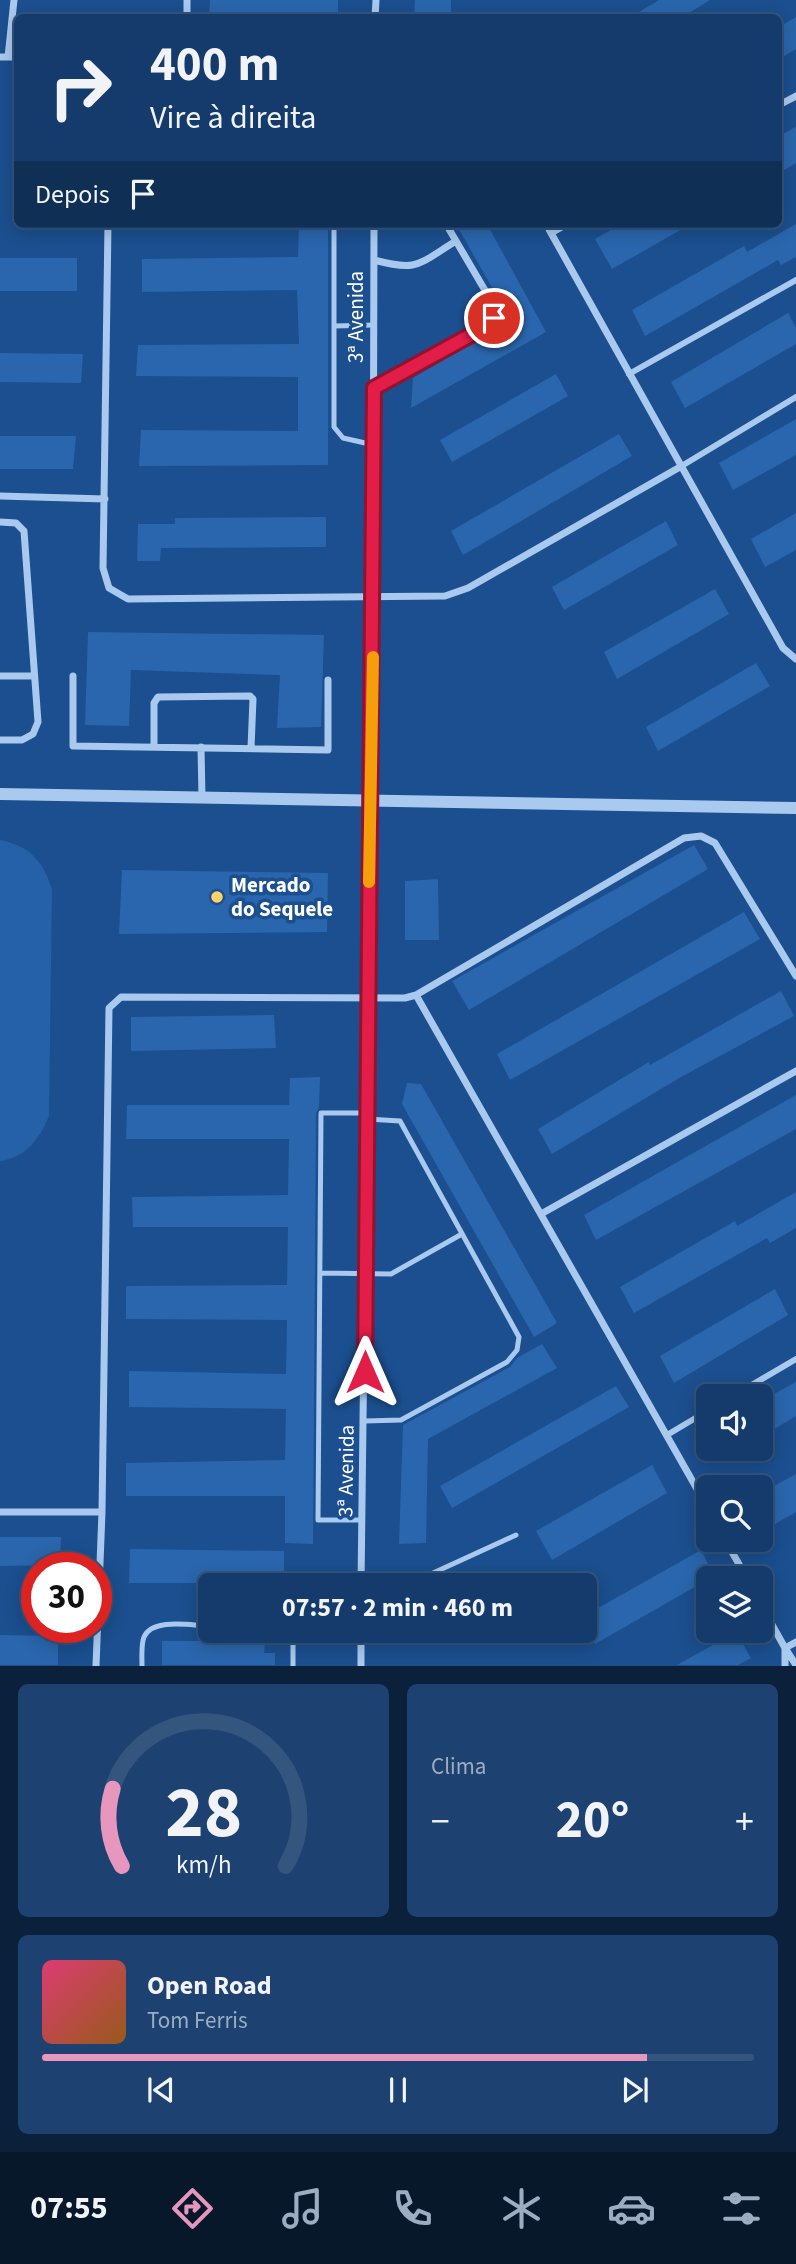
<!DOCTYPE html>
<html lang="pt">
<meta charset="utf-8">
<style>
:root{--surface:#143b6b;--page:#1d4271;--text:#f1f3f6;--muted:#9dadc1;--line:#33557e;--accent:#e797bd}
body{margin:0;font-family:"Source Sans 3",sans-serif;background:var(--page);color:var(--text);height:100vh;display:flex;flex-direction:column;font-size:26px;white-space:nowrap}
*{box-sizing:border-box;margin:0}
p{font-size:23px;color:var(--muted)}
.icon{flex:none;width:38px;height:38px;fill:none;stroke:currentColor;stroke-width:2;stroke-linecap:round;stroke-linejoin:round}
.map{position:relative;height:1666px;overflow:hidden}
.sheet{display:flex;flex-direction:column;gap:18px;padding:18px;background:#0b203b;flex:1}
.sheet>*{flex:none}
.banner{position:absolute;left:14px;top:14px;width:768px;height:214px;border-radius:10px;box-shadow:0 4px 18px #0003,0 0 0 2px var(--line);background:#143b6b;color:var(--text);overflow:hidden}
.controls{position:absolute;left:696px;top:1384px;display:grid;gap:14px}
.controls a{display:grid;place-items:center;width:77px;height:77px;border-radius:10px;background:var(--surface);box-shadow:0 4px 18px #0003,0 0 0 2px var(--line);font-size:35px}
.speed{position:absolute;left:21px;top:1552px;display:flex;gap:14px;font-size:35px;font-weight:700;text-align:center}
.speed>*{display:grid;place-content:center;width:91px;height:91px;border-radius:50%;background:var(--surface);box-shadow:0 4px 18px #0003,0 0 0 2px var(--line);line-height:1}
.speed .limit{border:10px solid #d22;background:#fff;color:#111}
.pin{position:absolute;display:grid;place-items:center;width:60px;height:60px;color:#fff;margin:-30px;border:4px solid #fff;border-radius:50%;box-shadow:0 2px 7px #0007}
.me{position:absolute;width:77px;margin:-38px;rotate:0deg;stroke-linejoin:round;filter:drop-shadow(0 0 5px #0008)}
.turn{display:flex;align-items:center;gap:24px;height:147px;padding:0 21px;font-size:32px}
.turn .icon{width:91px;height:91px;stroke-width:2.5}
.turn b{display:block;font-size:49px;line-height:60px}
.then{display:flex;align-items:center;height:66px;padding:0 21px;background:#0003;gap:14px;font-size:26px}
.big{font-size:52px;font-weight:700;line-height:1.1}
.sheet .tile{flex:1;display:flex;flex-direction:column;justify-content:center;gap:10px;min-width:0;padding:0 24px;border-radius:10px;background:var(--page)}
.sheet .dial{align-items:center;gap:0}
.dial svg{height:182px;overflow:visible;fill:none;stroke:var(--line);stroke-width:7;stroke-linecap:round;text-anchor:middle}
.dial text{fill:var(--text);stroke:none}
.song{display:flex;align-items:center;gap:21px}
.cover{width:84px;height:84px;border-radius:10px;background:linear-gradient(135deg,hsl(340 70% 55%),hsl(30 70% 35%))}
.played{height:7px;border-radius:4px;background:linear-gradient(90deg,var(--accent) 85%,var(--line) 85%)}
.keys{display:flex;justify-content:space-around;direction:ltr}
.heat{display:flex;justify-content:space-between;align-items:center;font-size:38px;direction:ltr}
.sheet .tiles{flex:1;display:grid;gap:18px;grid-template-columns:1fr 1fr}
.tile:last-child{grid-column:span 2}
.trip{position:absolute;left:198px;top:1573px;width:399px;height:70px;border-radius:10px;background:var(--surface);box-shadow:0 4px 18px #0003,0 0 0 2px var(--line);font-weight:700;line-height:70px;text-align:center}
.menu{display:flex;height:112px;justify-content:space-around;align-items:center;background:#08182b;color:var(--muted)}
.menu .icon{width:49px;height:49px}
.menu .selected{color:var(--accent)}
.menu b{font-size:32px;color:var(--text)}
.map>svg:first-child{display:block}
.green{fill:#2461a8}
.building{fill:#2a66ad}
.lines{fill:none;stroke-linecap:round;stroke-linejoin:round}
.service{stroke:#a9c9ee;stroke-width:5}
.pedestrian{stroke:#a9c9ee;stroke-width:6}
.minor{stroke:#a9c9ee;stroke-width:7}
.tertiary{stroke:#a9c9ee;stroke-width:12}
.route-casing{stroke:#92132f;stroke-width:18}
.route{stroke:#e11d48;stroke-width:12}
.slow{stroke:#f59e0b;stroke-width:12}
.poi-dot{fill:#ffd166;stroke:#1b4f8f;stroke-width:2.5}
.labels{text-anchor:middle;stroke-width:7;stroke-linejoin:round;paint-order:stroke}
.street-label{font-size:21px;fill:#fff;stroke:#1b4f8f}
.poi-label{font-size:21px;font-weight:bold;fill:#fff;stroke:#1b4f8f;text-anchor:start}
</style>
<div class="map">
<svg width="796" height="1666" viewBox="0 0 796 1666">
<rect width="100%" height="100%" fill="#1b4f8f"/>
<!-- green -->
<path class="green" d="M0,840C30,846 44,862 52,890L49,1116C40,1138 26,1158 0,1161Z"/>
<!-- building -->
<path class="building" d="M210,0H338V18H209Z
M415,0H451V18H414Z
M659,0H710L681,18H629Z
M796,17V49L779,59V27Z
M796,127V163L779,173V136Z
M299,224H328V465L139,466L141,430L298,431V377L136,376L138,345L299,344L297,290L142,292V259L298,257Z
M456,224H487L546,332L411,408L413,378L511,321Z
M621,224H691L612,269L595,239Z
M796,224V257L781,265L778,260L645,336L632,310L744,246L747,252Z
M0,258H77V291H0Z
M788,313L796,328V344L685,408L671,382Z
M0,353L83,354L81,383L0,382Z
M556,374L568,396L452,462L440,440Z
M796,419V455L733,490L719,463Z
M619,434L632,456L463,555L451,531Z
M0,436H76L73,469H0Z
M796,513V550L765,567L751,539Z
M326,517V547L161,548L160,561H137L138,524H175V518Z
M666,521L678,545L564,610L552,587Z
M715,589L729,614L617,679L604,652Z
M88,632L324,635L321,727L277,728L280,675L131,670L129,726L85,725Z
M756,663L770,686L658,751L646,727Z
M694,845L708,869L469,1010L452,981Z
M122,870L328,873L327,932L119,934Z
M438,879L439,940H405V881Z
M744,912L760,939L510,1080L497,1054Z
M781,991L794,1016L681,1077L552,1154L538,1129L649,1062L650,1065Z
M274,1015L276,1048L131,1051V1017Z
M320,1077L319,1108L316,1113L313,1544L285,1543V1496H126V1463L285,1460L286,1409L129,1407V1371L286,1374L287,1320L126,1319V1286L287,1285L288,1227H133L132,1197L288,1195L289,1139H126L127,1105H289L290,1078Z
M407,1083L421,1084L557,1323L534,1337L402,1104Z
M796,1095V1129L596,1240L584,1215Z
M796,1192V1228L770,1243L767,1238L634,1313L620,1287L735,1221L737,1226Z
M775,1289L788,1315L674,1383L660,1356Z
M542,1344L557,1368L428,1439L426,1543L399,1544L403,1425L510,1367L517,1358Z
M796,1382V1416L761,1437V1401Z
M616,1386L629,1407L452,1508L440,1486Z
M652,1465L667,1493L552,1560L536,1531Z
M796,1474V1512L761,1532V1493Z
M0,1537H61L60,1565L0,1566Z
M130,1549L284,1551V1583H129Z
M701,1550L714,1576L595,1644L584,1623V1616Z
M736,1632L751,1658L738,1665H677Z
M0,1635L58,1636V1665H0Z
M162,1641H265L264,1653H275V1665H162Z"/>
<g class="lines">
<!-- service -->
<path class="service" d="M334,224V427L343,438L374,445
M334,326L374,325
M320,1273L391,1274L462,1234
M365,1421L401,1420L507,1362L517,1350L519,1337L400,1121L367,1119
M362,1520H318L321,1113H367
M362,1583L420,1579L516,1535
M290,1631L293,1637V1666
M142,1666C142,1657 141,1644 144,1637C153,1617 193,1626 210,1626"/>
<!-- pedestrian -->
<path class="pedestrian" d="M629,374L796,280
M680,467L796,397
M733,1396L796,1359
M667,1435L709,1410"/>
<!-- minor -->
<path class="minor" d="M187,0V18
M375,18L376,0
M0,57H18
M8,57L14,0
M779,105L796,96
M108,224L103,568L109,588L128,599L445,596L468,588L680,467
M546,224L783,648L796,659
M551,233L567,224
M374,260C419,272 418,264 456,241
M374,388L489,325L496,309L446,224
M0,496L105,499
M0,522L16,523L24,531L38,722L33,734L22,740H0
M0,676H34
M73,676V746L328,750V680
M154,747V703L158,697L250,696L253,699L251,748
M201,747L202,798
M416,995L709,1510
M541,1214L796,1071
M0,1512H102
M725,1540L747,1578
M361,1586L373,597L374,224
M761,1605L785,1648L796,1642
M785,1648L796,1665
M785,1648V1666
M96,1666L102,1512L109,1008L121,997L405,998L416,995L684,838L701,836L715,843L796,976
M361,1666V1631"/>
<!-- tertiary -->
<path class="tertiary" d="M0,794L796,808"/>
</g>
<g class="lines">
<!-- route casing -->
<g class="route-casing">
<path id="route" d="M365,1372L374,388L489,325L494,318"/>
</g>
<!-- route -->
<use href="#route" class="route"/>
<!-- slow -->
<path class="slow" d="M369,882L373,657"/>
</g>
<!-- markers -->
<circle class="poi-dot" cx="217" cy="897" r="7"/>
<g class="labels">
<!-- street labels -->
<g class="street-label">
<text transform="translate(356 317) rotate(-90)" y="7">3ª Avenida</text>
<text transform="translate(346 1471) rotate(-89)" y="7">3ª Avenida</text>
</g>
<!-- poi labels -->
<g class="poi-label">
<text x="231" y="892">Mercado<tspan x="231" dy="24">do Sequele</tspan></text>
</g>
</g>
</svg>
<div class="controls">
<a><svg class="icon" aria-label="sound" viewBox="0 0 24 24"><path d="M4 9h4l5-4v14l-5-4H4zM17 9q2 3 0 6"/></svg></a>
<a><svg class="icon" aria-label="search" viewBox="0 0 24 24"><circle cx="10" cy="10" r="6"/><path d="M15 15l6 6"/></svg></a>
<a><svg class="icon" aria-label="layers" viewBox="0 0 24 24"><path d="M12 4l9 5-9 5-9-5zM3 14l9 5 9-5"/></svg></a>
</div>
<div class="speed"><div class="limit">30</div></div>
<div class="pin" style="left:494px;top:318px;background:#d93025"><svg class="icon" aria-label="arrive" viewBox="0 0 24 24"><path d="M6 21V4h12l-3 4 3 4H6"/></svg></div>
<svg class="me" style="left:365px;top:1372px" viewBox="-20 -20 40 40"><path d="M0-17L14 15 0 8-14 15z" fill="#e11d48" stroke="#fff" stroke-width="4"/></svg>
<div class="trip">07:57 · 2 min · 460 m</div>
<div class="banner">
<div class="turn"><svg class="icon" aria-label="right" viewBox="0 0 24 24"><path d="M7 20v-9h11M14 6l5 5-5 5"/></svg><div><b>400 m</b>Vire à direita</div></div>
<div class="then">Depois<svg class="icon" aria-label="arrive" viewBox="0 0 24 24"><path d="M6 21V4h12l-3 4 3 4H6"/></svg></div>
</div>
</div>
<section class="sheet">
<div class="tiles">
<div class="tile dial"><svg viewBox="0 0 100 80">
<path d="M14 69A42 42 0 1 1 86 69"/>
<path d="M14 69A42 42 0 0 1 10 35" stroke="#e797bd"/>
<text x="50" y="56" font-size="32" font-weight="700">28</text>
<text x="50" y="72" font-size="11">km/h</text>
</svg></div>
<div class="tile"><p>Clima</p>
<div class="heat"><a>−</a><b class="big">20°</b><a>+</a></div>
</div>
<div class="tile">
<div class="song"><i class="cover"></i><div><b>Open Road</b><p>Tom Ferris</p></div></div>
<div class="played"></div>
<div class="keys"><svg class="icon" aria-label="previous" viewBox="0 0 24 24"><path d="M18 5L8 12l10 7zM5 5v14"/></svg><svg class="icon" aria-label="pause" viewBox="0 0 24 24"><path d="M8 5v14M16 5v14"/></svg><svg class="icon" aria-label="next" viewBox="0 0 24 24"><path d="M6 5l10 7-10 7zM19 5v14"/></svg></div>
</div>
</div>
</section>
<nav class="menu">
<b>07:55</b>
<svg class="icon selected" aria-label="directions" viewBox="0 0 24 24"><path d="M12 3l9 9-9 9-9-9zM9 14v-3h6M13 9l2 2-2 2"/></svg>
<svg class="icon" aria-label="music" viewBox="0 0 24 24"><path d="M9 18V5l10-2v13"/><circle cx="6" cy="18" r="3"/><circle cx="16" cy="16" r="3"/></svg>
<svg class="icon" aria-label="phone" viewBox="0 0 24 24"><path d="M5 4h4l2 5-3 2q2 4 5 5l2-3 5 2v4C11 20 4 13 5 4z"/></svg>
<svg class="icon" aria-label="climate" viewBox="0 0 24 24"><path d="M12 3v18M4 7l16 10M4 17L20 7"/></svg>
<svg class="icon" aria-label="car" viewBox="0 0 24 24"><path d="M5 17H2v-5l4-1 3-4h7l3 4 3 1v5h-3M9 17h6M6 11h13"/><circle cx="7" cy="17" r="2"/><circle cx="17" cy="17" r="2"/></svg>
<svg class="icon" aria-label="filters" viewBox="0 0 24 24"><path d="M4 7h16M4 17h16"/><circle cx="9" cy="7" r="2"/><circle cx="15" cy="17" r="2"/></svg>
</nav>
